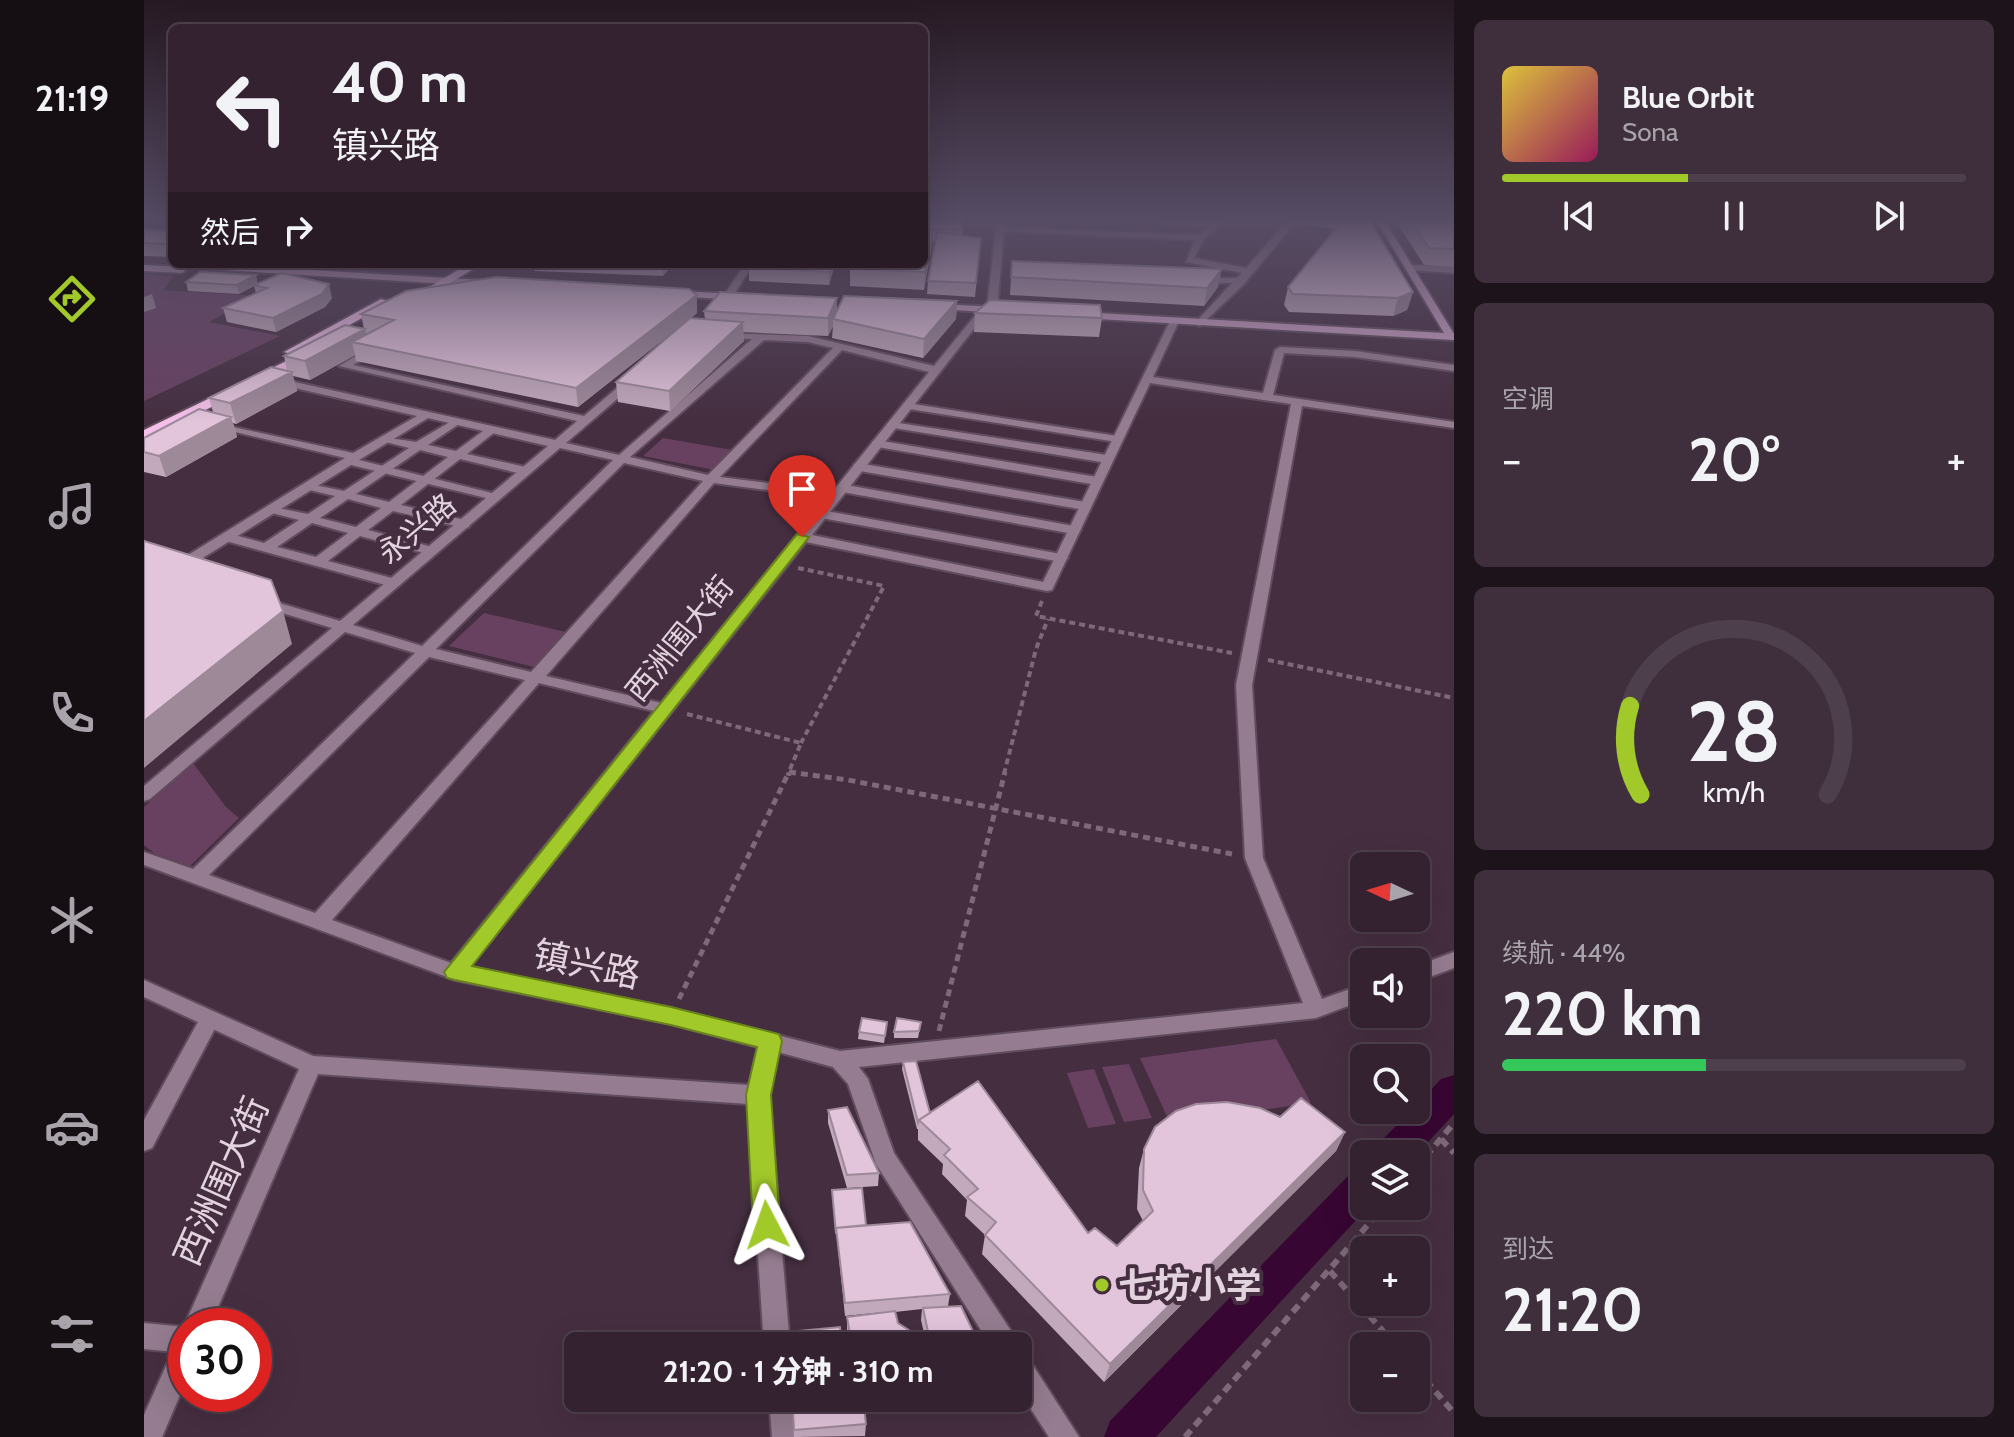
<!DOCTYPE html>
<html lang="zh">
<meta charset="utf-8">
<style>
:root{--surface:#342230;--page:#3f2f3c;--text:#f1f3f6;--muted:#a9a4ab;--line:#4e3f4c;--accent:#a1c92a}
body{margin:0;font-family:Cabin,"Noto Sans SC",sans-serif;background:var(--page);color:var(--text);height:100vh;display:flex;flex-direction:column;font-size:30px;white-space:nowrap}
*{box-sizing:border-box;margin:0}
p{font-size:26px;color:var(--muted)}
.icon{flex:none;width:44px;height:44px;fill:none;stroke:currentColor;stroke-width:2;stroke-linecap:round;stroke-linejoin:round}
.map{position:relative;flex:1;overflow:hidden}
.sheet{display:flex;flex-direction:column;gap:20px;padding:20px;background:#1d131a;width:560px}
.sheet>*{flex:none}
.guide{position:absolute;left:24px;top:24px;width:760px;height:244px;border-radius:12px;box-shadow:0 8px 32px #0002,0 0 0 2px var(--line);background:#342230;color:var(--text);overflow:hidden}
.needle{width:52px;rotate:274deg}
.controls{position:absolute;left:1206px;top:852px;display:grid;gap:16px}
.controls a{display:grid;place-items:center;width:80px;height:80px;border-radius:12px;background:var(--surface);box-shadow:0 8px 32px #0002,0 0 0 2px var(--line);font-size:40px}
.speed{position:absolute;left:24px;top:1308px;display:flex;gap:16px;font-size:40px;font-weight:700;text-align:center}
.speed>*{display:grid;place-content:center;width:104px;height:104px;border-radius:50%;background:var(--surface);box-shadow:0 8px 32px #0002,0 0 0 2px var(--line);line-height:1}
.speed .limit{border:12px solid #d22;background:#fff;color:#111}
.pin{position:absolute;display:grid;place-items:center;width:68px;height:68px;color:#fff;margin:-82px -34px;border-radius:50% 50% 50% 0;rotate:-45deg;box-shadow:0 0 8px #0007}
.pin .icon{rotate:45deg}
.me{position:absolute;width:88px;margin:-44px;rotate:356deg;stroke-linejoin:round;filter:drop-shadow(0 0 6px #0008)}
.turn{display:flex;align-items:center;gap:28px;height:168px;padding:0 32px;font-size:36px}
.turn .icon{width:104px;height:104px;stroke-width:2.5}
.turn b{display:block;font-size:56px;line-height:68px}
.then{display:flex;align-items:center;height:76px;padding:0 32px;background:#0003;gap:16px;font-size:30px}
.big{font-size:60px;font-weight:800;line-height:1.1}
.sheet .card{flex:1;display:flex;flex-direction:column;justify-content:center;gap:12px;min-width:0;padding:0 28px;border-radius:12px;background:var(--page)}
.sheet .dial{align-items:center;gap:0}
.dial svg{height:208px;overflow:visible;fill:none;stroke:var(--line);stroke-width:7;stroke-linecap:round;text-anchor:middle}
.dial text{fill:var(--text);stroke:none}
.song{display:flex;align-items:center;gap:24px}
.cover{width:96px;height:96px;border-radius:12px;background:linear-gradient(135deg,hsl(50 70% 55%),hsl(330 70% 35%))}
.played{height:8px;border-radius:4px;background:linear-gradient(90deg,var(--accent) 40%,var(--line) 40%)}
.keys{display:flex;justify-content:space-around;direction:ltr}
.heat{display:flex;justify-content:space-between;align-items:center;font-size:44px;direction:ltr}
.charge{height:12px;border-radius:6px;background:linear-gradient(90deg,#34c759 44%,var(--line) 0)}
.trip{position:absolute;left:420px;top:1332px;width:468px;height:80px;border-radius:12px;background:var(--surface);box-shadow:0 8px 32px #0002,0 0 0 2px var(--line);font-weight:800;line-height:80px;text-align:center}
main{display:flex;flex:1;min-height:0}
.menu{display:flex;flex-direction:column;width:144px;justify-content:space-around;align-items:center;background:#150e13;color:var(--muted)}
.menu .icon{width:56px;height:56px}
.menu .selected{color:var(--accent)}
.menu b{font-size:36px;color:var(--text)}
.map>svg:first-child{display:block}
.green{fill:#684161}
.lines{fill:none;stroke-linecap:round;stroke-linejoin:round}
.canal{fill:#380632;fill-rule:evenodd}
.service-casing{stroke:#614c5d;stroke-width:4}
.minor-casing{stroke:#614c5d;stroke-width:4}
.secondary-casing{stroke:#614c5d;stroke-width:4}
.primary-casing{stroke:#614c5d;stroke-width:4}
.path-far2{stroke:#7d6979;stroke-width:4;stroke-dasharray:6 4;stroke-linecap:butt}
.path-far1{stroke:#7d6979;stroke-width:5;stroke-dasharray:7 5;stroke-linecap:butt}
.path{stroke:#7d6979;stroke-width:6;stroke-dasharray:9 6;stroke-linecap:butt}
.service{fill:#957c90;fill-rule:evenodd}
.minor{fill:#957c90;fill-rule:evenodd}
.secondary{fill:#caa2c2;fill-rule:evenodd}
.primary{fill:#f4c0e9;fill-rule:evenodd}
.wall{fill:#c2a9bc}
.shaded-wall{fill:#9e8999}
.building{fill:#e2c4db;stroke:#9e8999;stroke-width:2}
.route{fill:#a1c92a;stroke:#69831b;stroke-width:2}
.poi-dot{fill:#a1c92a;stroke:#452e40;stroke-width:3}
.labels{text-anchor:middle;stroke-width:8;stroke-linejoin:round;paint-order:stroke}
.street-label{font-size:30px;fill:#e2d3df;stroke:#452e40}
.near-street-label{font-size:36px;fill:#e2d3df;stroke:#452e40}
.near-poi-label{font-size:36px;font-weight:bold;fill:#e2d3df;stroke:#452e40;text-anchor:start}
</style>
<main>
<nav class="menu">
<b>21:19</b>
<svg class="icon selected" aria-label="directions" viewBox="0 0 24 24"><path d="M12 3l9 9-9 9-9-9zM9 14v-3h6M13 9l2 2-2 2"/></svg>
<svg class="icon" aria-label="music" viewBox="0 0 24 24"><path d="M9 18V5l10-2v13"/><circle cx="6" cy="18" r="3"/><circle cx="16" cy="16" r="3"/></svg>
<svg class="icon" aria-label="phone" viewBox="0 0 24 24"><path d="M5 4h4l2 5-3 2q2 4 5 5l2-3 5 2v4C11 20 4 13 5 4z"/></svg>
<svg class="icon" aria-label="climate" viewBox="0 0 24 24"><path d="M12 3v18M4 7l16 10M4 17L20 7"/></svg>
<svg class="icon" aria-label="car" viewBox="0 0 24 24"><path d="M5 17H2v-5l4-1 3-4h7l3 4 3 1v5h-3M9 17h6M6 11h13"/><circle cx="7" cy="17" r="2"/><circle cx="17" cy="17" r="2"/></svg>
<svg class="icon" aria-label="filters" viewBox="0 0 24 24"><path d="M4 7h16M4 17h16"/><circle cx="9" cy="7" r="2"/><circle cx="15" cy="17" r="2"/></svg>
</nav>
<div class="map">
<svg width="1310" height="1437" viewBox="0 0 1310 1437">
<rect width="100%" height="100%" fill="#452e40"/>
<!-- green -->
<path class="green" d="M0,274L30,276L19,290L112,296L65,322L136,336L0,401Z
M519,438L594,451L576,471L499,456Z
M340,613L426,633L394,668L305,646Z
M49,763L82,807L95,818L46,866L10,853L0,845V807Z
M1132,1039L1167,1103L1026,1123L996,1058Z
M985,1064L1008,1118L980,1122L958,1067Z
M950,1069L972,1124L944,1128L923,1073Z"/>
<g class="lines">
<!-- canal -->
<path class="canal" d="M1310,1075V1114L1272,1155L1230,1154L1236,1142L1268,1110H1272V1106L1297,1079Z
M1220,1168V1206H1225L1012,1437H960L966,1421L1207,1173Z"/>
<!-- service casing -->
<g class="service-casing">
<path id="service" d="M984,221H1080L1060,239L1050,258L1102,268L1143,221H1152L1101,283L1056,326L1053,325V321L1088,283H1057L1052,280L1054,278H1093L1098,273L1042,262L1051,240L856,231L852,229L856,227L1054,235L1064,227Z
M763,403L973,436L979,439L973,442L759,408V404Z
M311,419L317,422L315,424L284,445L312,451L343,428H351V432L323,454L386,468L388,471L382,475L316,459L257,505L325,521V527L320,528L249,511L224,530L292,548V554L287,555L216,536L184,561L255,580L257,583L255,586H245L78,540L76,537L83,533L120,543L155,520L124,512V506L164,514L191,496L161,489V483L200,491L265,448L238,441V437L272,442ZM276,450L304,457L245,502L212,494ZM204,499L237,508L212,527L176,518ZM168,523L204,533L172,557L133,547Z
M748,422L963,455L969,459L963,463L744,427L742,425Z
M732,440L953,477L959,481L953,485L728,446V442Z
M714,463L941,502L947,506L941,510L710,470V464Z
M697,484L930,526L937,530L930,534L693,491L691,488Z
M677,510L917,554L924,558L917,562L672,517V511Z
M66,1011L73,1013L76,1019L8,1148L0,1151V1120L59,1013Z
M0,1323L42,1327V1353L0,1349Z"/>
</g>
<!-- minor casing -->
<g class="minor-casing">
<path id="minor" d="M853,221H861L853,309L844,311L668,535L899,582L1027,319L1035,321L1009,377L1119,393L1131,350L1136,347L1211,351L1310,365V371L1211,357L1140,353L1129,395L1310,422V428L1158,406L1108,685L1119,858L1178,999L1220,984V1000L1172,1018L715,1067L724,1079L750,1153L871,1337L875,1346L874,1348V1346H847L732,1164L704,1084L689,1067L634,1052L625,1095L646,1346H620L604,1104L174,1074L66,1326H42V1330L40,1326L44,1317L155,1069L0,997V980L169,1056L605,1085L614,1047L527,1024L311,980L0,865V852L49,869L271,653L201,632L6,799L0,801V786L188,628L115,606L113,603L115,600H125L196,621L342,498L207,465L38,571H28V565L201,458L66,426V422L209,453L273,416L129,383L128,381L133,378L411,440L433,421L195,366L230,345L235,348L234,350L209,365L440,416L486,377H494V381L422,443L475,455L608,339L577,338L572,335L573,333L664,336L790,366L838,307H843ZM620,340L664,342L689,348L564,475L486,457ZM698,350L785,372L689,491L576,477ZM1006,383L1147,404L1092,685L1101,858L1159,1003L696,1051L527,1008L326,967L662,542L903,591L908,590ZM284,418L404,446L348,493L215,460ZM416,448L469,460L278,646L209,625ZM480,463L559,481L387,672L292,649ZM570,483L683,498L517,703L402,676ZM285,657L381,680L171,913L65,875ZM395,683L510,711L307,963L188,920Z
M601,264H609L588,298L577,309H571L569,307L581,294Z
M1267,265L1310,267V273L1264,270V266Z
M1310,952V968L1272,982V966Z
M42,1337V1381L18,1437H0V1415L33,1341Z
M874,1352L883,1356L935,1437H905L874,1389Z
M625,1398H651L656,1437H628Z"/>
</g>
<!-- secondary casing -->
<g class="secondary-casing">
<path id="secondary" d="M1233,221H1241L1310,334V340L937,318L932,315L937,312L1300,333Z
M26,262L338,280L343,283L338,286L29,267L25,264Z
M0,265L38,267L42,270L38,273L0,271Z
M533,291L594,294L599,297L594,300L530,296L528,294Z
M790,304L858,307L863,310L858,313L793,309L790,308Z"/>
</g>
<!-- primary casing -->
<g class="primary-casing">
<path id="primary" d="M324,264H338L275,301L265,299Z
M237,299L247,302L151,355L140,352Z
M165,350L170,351V357L0,440V430Z"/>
</g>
<!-- path-far2 -->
<path class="path-far2" d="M654,568L740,586L657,743
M898,601L892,616L1088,653
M1124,660L1310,698
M543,714L657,743L644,774H647
M860,774L892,649L904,619"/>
<!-- path-far1 -->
<path class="path-far1" d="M645,772L704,780L1088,854
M535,999L644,774
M795,1031L861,772"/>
<!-- path -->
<path class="path" d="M1297,1139L1310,1153
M1272,1168L1310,1123
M1186,1271L1252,1346
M1272,1369L1310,1413
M1041,1437L1240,1206"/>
<!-- service -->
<use href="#service" class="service"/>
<!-- minor -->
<use href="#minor" class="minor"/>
<!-- secondary -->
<use href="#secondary" class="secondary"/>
<!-- primary -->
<use href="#primary" class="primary"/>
</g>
<!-- wall -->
<path class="wall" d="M780,221H820L818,235L837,238L831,297L783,294L784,281L791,241H788L780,290L706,286V269Z
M1150,221H1226L1269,292L1263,310L1249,316L1145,312L1140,305L1144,287L1192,229L1150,223Z
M1252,221H1310V267L1280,265Z
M0,229L28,231V257L0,256Z
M868,261L1074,287L1060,306L866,295Z
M147,264H265L224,268Z
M383,264H529L519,276L391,271Z
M691,264L685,285L605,281V268Z
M42,282L114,284L188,298L181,307L132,332L83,322L79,308L112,293L110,286L95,294L44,291Z
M813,301L812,319L779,358L688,338L689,326L684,336L599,332L600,341L526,411L474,402L472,382L539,324L434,407L212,361L211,355L166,380L149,376L153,391L92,424L89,423L93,437L22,477L0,472V438L69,412L65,398L143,371L140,356L220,329L217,314L553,313L547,318L561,319L560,311L693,310Z
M831,313L958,318L955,337L830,332Z
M743,1022L740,1043L714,1039L715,1032Z
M777,1022L774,1038H750V1032Z
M759,1062L786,1113L944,1233L973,1246L999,1221L993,1209L995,1168L1000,1149L1136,1117L1201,1132L1192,1151L960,1382L838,1254L841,1235L821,1216L823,1200L798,1174L799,1164L774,1140V1129H773L758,1069Z
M684,1110L735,1173L734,1186L703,1188L684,1123Z
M688,1190L722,1225L806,1294L804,1306L836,1346H783L777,1320L778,1309L751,1312L754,1323L771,1346H705L703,1330V1317L740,1312L701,1316Z
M648,1398H719L722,1424L721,1436L650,1437Z"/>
<!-- shaded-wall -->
<path class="shaded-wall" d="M789,229L788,246L780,290L781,272Z
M223,264H265L224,268Z
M518,264H529L519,276Z
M688,264H691L685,285V272Z
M1078,269L1074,287L1060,306L1063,288Z
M112,275L114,284L95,294L93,285Z
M185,284L188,298L181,307L132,332L129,318Z
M1269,292L1263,310L1249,316L1254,298Z
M8,294L12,308L0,312V297Z
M553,295V313L434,407L432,388Z
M693,298V316L689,319V326L684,336V318Z
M813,301L812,319L779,358L780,339Z
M599,322L600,341L526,411L525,391Z
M221,329L225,346L208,342L211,355L166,380L161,361Z
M148,372L153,391L92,424L86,403Z
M87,417L93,437L22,477L15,456Z
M139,611L148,644L0,768V721Z
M1201,1132L1192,1151L960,1382L966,1364Z"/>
<!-- building -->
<path class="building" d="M780,221H819L817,230L780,228Z
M1198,221H1226L1269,292L1254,298L1149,294L1144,287Z
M1267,221H1310V249L1285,248Z
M0,229L28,231V242L25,244L0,243Z
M780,229H789L781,272L706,269L708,264H780Z
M793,232L837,238L832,283L784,281Z
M868,261L1078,269L1063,288L867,277Z
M607,264H688L685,272L605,268Z
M56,272L112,275L93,285L42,282Z
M138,273L185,284L178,294L129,318L79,308L123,288L110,285Z
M352,277L545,289L553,295L432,388L208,342L250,320L217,314L262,291Z
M576,292L693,298L684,318L560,311Z
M700,296L813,301L780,339L689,319Z
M846,300L956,305L958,318L831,313Z
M546,318L599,322L525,391L472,382Z
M201,325L221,329L161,361L140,356Z
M127,367L148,372L86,403L65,398Z
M55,409L87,417L15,456L0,452V438Z
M0,541L127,580L139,611L0,721Z
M718,1018L743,1022L741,1036L715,1032Z
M753,1018L777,1022L775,1031L750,1032Z
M772,1061L786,1113L775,1120L774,1123L759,1062Z
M834,1081L944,1233L951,1228L973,1246L1009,1211L999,1190L1000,1149L1011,1127L1032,1111L1052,1104L1083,1102L1116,1108L1136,1117L1157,1098L1201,1132L966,1364L841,1235L852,1222L823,1197L834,1189L800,1155L806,1149L775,1120Z
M703,1107L735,1173L703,1175L684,1110Z
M718,1188L722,1225L692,1228V1234L688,1190Z
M766,1222L806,1294L701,1303L692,1228Z
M817,1306L836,1346H787L779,1308Z
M751,1311L754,1323L768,1332L771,1346H708L703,1317Z
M696,1327L698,1346H645L644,1332Z
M648,1398H719L722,1424L650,1430Z"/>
<!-- sky -->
<linearGradient id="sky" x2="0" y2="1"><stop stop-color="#261923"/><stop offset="0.52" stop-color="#564c64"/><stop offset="1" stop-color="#564c64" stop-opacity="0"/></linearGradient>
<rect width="1310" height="422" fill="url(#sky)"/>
<!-- route -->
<path class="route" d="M653,534L665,537L328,966L527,1007L635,1034L638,1041L627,1095L636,1225L632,1234L623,1237L613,1234L609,1225L602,1095L613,1047L527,1025L311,980L303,978L300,972Z"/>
<!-- markers -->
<circle class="poi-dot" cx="958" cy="1285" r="8"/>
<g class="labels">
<!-- street labels -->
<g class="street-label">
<text transform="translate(273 529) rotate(-40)" y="10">永兴路</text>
<text transform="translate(536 639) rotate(-51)" y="10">西洲围大街</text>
</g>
<!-- near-street labels -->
<g class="near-street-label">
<text transform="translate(443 964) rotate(12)" y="13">镇兴路</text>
<text transform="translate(77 1181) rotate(-66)" y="13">西洲围大街</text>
</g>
<!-- near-poi labels -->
<g class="near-poi-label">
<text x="974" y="1298">七坊小学</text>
</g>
</g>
</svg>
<div class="controls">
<a><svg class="needle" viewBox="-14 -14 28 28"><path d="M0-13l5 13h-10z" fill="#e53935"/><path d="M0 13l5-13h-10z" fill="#a9a4ab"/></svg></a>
<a><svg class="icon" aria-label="sound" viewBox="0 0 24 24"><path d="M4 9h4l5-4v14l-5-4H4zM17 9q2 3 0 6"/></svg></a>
<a><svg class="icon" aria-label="search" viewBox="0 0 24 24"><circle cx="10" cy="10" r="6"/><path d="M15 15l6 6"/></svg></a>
<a><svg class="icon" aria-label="layers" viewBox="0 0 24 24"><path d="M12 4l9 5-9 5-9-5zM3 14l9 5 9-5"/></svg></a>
<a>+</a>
<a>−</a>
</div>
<div class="speed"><div class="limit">30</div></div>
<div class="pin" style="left:658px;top:537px;background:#d93025"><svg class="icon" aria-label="arrive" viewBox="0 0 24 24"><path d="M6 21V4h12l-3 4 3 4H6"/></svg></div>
<svg class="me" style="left:623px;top:1225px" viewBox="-20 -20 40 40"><path d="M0-17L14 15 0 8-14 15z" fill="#a1c92a" stroke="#fff" stroke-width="4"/></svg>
<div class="trip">21:20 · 1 分钟 · 310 m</div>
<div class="guide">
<div class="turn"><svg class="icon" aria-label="left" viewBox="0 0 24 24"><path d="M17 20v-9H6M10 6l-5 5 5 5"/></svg><div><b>40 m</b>镇兴路</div></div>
<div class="then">然后<svg class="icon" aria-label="right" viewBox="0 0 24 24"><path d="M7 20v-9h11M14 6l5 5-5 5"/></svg></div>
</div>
</div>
<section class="sheet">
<div class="card">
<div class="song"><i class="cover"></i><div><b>Blue Orbit</b><p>Sona</p></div></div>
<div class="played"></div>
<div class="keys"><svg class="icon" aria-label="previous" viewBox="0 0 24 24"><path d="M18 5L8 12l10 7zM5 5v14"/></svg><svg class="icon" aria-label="pause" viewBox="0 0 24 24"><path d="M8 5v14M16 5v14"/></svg><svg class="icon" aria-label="next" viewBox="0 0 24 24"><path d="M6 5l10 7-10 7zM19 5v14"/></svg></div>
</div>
<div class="card"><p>空调</p>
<div class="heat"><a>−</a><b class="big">20°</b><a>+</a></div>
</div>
<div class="card dial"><svg viewBox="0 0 100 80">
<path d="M14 69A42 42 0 1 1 86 69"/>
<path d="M14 69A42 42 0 0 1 10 35" stroke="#a1c92a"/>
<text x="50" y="56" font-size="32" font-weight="700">28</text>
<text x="50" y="72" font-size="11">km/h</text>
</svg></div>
<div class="card"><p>续航 · 44%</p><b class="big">220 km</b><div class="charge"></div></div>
<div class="card"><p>到达</p><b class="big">21:20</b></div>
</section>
</main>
